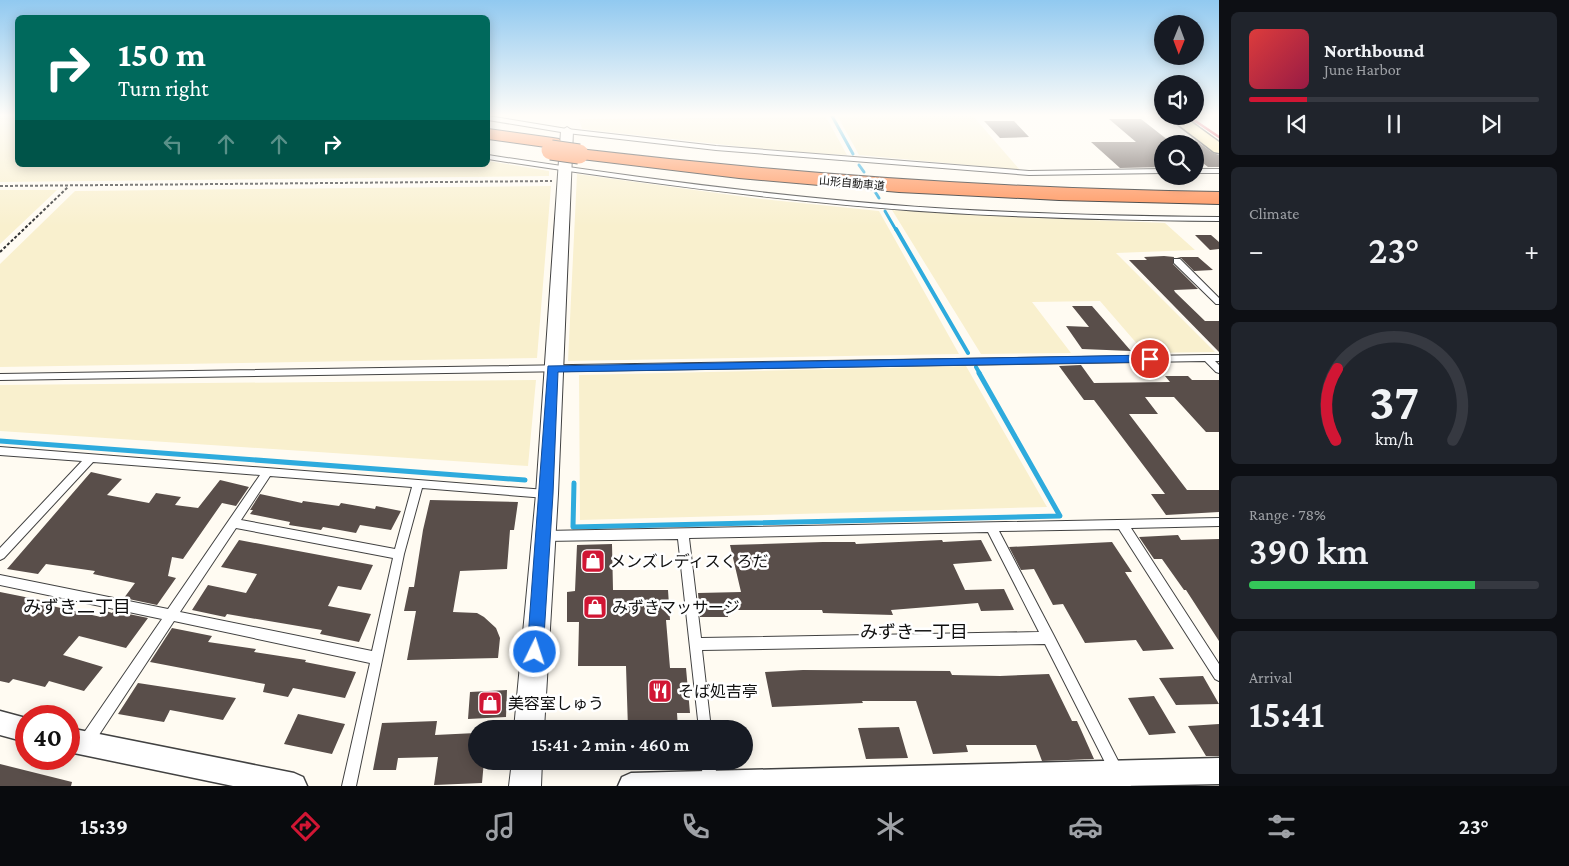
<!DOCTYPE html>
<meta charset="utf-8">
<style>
:root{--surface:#171b24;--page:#20242c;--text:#f1f3f6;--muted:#9ea1a6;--line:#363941;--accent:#d11634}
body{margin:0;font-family:"Crimson Pro","Noto Sans JP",serif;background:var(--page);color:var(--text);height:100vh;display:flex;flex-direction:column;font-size:19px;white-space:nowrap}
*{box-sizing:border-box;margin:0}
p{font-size:16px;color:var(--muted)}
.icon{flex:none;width:28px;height:28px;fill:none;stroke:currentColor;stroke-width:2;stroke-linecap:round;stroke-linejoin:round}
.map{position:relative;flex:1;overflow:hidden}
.panel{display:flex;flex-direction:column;gap:12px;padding:12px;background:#0d0f14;width:350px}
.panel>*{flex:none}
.hud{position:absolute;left:15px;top:15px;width:475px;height:152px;border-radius:8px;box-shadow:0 2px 12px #0003;background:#00695c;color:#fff;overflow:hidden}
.needle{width:32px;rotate:181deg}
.controls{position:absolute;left:1154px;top:15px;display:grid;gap:10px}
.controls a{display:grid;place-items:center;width:50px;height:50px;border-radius:50%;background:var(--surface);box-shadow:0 2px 12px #0003;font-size:25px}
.speed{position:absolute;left:15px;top:705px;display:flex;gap:10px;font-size:25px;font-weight:700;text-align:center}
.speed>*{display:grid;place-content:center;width:65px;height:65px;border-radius:50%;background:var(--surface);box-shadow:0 2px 12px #0003;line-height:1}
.speed .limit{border:8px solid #d22;background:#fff;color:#111}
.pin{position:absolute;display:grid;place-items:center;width:42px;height:42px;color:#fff;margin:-21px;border:2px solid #fff;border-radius:50%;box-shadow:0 1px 5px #0007}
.me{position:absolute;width:55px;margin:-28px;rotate:4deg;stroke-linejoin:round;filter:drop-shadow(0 0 4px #0008)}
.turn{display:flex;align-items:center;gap:18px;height:105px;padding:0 20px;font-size:22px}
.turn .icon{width:65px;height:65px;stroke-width:2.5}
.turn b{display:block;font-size:35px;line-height:42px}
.lanes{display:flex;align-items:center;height:48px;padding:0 20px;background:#0003;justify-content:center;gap:25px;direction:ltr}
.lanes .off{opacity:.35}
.big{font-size:38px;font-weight:600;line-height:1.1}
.panel .tile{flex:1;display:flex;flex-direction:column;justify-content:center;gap:8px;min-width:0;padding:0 18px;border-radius:8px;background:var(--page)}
.panel .dial{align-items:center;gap:0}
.dial svg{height:130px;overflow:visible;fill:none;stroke:var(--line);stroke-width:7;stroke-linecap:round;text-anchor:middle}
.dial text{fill:var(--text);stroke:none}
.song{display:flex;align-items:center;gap:15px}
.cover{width:60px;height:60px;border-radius:8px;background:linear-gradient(135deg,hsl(0 70% 55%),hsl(340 70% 35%))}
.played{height:5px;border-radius:2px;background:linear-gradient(90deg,var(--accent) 20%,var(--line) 20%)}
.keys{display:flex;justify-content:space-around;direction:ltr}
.heat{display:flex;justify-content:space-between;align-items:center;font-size:28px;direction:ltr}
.charge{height:8px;border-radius:4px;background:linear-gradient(90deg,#34c759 78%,var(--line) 0)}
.trip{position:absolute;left:468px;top:720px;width:285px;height:50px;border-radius:25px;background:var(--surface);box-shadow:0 2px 12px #0003;font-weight:600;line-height:50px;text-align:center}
.menu{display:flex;height:80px;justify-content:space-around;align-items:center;background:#090b0e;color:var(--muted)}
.menu .icon{width:35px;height:35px}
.menu .current{color:var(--accent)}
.menu b{font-size:22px;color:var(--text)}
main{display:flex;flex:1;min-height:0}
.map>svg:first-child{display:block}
.farmland{fill:#f9f0ce}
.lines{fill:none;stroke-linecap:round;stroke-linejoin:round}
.stream-far2{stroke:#2eabdd;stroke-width:3}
.stream-far1{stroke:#2eabdd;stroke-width:4}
.stream{stroke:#2eabdd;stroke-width:5}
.building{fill:#594e4a}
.service-casing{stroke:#424242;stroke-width:2}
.minor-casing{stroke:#424242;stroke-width:3}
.tertiary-casing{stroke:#424242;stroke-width:2}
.secondary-casing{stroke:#313131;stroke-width:3}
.motorway-casing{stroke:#202020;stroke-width:2}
.path{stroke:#313131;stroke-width:2;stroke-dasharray:3 2;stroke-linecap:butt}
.service{fill:#fff;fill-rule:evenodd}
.minor{fill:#fff;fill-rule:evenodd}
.tertiary{fill:#fff;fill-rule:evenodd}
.secondary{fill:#ffecad;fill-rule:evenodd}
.motorway{fill:#ff8c50;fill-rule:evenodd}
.rail{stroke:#d11634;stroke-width:2.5}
.motorway-bridge-casing{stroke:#202020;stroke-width:21;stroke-linecap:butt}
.motorway-bridge{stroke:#ff8c50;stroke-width:19}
.route{fill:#1a73e8;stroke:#114b97}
.labels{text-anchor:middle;stroke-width:5;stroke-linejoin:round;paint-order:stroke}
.far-street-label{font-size:11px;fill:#0f0f0f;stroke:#fff}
.near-poi-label{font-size:16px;fill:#0f0f0f;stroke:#fff;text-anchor:start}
.near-neighbourhood-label{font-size:18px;fill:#0f0f0f;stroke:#fff}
</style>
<main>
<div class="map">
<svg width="1219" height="786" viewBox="0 0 1219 786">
<rect width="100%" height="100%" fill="#fffbf2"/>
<!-- farmland -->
<path class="farmland" d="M0,116H17L18,165H488V161L549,171V176L0,182Z
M973,116L1020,170L859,155L838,117Z
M826,117L847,155L790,152L582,129L579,119Z
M577,174L753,198L879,211L959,354L568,361Z
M551,186L537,358L0,367V264L75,191Z
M0,190H57L0,244Z
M892,210L1017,217L1165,223L1195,250L1116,253L1215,352L1145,353L1100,301L1032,302L1071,353L981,354Z
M966,366L1047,507L580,520L579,375Z
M536,380L528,466L0,431V385Z"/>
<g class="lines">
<!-- stream-far2 -->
<path class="stream-far2" d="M832,116L853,154
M859,165L864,172
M874,190L879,198
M885,211L896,230"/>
<!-- stream-far1 -->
<path class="stream-far1" d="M896,229L968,353
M976,367L980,374"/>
<!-- stream -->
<path class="stream" d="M0,441L525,480
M574,483L573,527L1060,516L979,373"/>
</g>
<!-- building -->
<path class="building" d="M1109,119H1141L1173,144H1162V167L1120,168L1091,142H1136Z
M984,121H1014L1029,137L1000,138Z
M1195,140L1213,153L1219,155V167H1208L1195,157Z
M1195,235H1211L1219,242V249L1210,250Z
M1164,256L1174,257L1173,264L1198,289L1174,290L1175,292L1205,321H1219V352L1129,260H1147L1144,257Z
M1177,257H1198L1213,270L1194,271L1181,258Z
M1072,306H1092L1131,351L1082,349L1066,326L1089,327Z
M1081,365L1094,383L1170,382L1165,376H1188L1192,380H1219V432H1206L1174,397H1145L1158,414H1129L1187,490H1219V512L1166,515L1151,494H1165L1094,400H1084L1059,366Z
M91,472L122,479L107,495L149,503L156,493L181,497L175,505L198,508L220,480L249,487L236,506L222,503L183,559L172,557L168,576L176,578L157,605L124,598L135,583L93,574L95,571L46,564L38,574L7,569Z
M260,494L302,503L303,501L339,506L341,503L375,509L376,506L401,511L391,530L360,525L356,533L323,527L321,530L289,525L290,522L250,514L253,510H250Z
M430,500L518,502L514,530H510L507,569L460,571L453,612L477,613L484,617L496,628L500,638L498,658L407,660L416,611H404L409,587H414L423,530Z
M1178,535L1181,540L1219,539V641L1186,590H1184L1162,559H1154L1139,537Z
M239,540L373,565L361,590L338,586L328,606L371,614L359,642L320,634L322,630L227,614L225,617L192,610L208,585L246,593L257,574L221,567Z
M942,540L943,542L981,540L992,561L953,564L965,590L1004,589L1014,610L981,611L978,603L891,610L893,615L823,613L822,610H727L728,617H700L698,593L741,592L730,545L823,542H855L856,544Z
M1112,542L1132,572H1125L1174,649L1143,651L1136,640L1085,643L1063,604L1053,605L1034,569L1021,570L1009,547Z
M612,544L613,590H668L670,620H666L670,668H686L690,713H677L678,729H628L626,666H578L579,622H567V592L575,591L577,545Z
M0,592L55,603L52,606L101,617L106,611L112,613L114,611L148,618L126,648L79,636L63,655L103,667L84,691L49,681L45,687L13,679L9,683L0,681Z
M172,628L212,636L208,642L256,649L254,652L306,660L305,662L356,672L345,698L293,688L288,697L263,692L265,684L150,662Z
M803,670L950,671L952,675L1000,676L1049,674L1072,721H1077L1094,759L1042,761L1036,745H966L968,752L933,754L916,701H862L863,703L772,707L765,672Z
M1203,676L1219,704L1176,705L1159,678Z
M138,683L236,698L223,720L170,710L164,722L118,714Z
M507,690L506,717L468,719L470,692Z
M1154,696L1176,733L1149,735L1128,698Z
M298,714L345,724L332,754L284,744Z
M437,721L435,735L476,733V761H484L482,783L434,785L438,757L398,758L396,770H373L382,723Z
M1219,724V756H1206L1188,726Z
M899,727L908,758L866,759L858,728Z
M0,764L72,782L71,786H0Z"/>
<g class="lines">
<!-- service casing -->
<g class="service-casing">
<path id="service" d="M488,116L567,129L716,146L1029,171L1162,169V173L1029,175L716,150L567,133L488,120Z
M488,155C636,178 785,198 935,208C1030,214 1124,216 1219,217V221C1124,220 1030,218 935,212C785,202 636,182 488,159Z
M1195,169H1219V173H1195Z
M1174,259H1180L1219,298V304H1216L1174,263Z
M1207,355H1219V361H1215L1219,365V373L1216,372L1205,361L0,380V374Z
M0,447L546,490L550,491L551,494L550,497L546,498L422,488L404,554L356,786H342L370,663L174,621L91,747L86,749L81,747L79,742L81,737L162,619L0,585V575L168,609L260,475L93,462L4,558L0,560V548L82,461L0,455ZM270,476L412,487L395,549L241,520ZM236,528L393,558L372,651L180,612Z
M1219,518V526L1131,528L1219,664V681L1215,679L1119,529L999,531L1053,634L1131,786H1117L1045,644L702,650L711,729H699L678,539L544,541L540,539L539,536L540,533L544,531ZM988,532L1039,632L701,638L689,538Z
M701,761H715L717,783L716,786H704Z"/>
</g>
<!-- minor casing -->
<g class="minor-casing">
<path id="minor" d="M0,711L26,718V742L0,735Z
M69,728L294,773L303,777L307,786H233L69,752Z
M1219,758V784L1122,786H618L622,777L631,773Z"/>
</g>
<!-- tertiary casing -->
<g class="tertiary-casing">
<path id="tertiary" d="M567,127L573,131L558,494L544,729H514L536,494L561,131Z
M512,761H542L541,786H509Z"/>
</g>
<!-- secondary casing -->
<g class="secondary-casing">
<path id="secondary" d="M1167,116H1183L1219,142V153L1214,152Z"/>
</g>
<!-- motorway casing -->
<g class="motorway-casing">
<path id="motorway" d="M488,129L553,138L559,139L562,143L559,147L553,148L488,139Z
M579,149C792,174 1005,189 1219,192V204L1059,200L899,192L739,178L573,158L570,154L573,150Z"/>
</g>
<!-- path -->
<path class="path" d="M0,186L552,181
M0,252L68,187"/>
<!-- service -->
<use href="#service" class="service"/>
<!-- minor -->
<use href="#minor" class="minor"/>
<!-- tertiary -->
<use href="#tertiary" class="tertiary"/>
<!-- secondary -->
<use href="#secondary" class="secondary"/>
<!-- motorway -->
<use href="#motorway" class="motorway"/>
<!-- rail -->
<path class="rail" d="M1188,116L1219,137"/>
<!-- motorway-bridge casing -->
<g class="motorway-bridge-casing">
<path id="motorway-bridge" d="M551,150L579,154"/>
</g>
<!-- motorway-bridge -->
<use href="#motorway-bridge" class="motorway-bridge"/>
</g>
<!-- sky -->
<linearGradient id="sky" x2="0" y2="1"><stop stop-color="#91c9f0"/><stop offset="0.51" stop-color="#fffdf9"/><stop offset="1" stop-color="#fffdf9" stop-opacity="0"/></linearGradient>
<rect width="1219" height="226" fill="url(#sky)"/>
<!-- route -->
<path class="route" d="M1150,355L1155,359L1150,362L558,372L553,494L543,652L540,657L535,659L529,657L527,652L548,366Z"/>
<!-- icons -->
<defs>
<g id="shop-square" transform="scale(1.25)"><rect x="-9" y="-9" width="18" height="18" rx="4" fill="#d11634" stroke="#fff"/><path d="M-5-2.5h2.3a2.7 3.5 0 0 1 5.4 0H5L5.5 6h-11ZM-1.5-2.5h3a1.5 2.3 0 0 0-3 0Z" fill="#fff"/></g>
<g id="restaurant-square" transform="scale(1.25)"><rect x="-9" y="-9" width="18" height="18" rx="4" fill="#d11634" stroke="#fff"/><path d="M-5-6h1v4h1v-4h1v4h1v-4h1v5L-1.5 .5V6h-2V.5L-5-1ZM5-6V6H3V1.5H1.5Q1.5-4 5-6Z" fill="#fff"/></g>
</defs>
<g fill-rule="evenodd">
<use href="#shop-square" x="593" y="561"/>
<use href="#shop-square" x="595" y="607"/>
<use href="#restaurant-square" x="660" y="691"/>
<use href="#shop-square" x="490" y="703"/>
</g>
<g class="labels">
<!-- far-street labels -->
<g class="far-street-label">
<text transform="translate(852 183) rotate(5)" y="4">山形自動車道</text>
</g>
<!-- near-poi labels -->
<g class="near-poi-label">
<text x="610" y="567">メンズレディスくろだ</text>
<text x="612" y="613">みずきマッサージ</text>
<text x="678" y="697">そば処吉亭</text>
<text x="508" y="709">美容室しゅう</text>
</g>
<!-- near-neighbourhood labels -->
<g class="near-neighbourhood-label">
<text x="77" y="613">みずき二丁目</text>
<text x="914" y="638">みずき一丁目</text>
</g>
</g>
</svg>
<div class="controls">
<a><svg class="needle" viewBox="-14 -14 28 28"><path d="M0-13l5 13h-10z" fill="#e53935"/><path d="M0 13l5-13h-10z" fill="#9ea1a6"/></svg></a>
<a><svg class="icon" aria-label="sound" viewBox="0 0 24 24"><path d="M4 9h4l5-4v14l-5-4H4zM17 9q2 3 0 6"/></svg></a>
<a><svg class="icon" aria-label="search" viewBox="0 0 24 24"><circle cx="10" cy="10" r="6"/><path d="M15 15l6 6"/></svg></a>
</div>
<div class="speed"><div class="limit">40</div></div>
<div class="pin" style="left:1150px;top:359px;background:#d93025"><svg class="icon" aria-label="arrive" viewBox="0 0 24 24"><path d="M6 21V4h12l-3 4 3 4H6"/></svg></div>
<svg class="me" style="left:535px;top:652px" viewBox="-20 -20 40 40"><circle r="17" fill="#1a73e8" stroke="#fff" stroke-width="3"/><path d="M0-11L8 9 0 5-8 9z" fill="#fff"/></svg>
<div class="trip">15:41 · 2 min · 460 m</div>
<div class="hud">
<div class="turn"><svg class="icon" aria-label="right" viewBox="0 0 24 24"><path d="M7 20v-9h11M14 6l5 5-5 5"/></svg><div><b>150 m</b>Turn right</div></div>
<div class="lanes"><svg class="icon off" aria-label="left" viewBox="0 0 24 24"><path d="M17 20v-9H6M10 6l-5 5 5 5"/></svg><svg class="icon off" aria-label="ahead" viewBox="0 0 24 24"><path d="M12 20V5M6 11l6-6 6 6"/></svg><svg class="icon off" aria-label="ahead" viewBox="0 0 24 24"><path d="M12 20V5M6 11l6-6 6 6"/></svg><svg class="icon" aria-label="right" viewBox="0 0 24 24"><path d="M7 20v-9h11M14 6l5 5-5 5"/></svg></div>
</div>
</div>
<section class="panel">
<div class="tile">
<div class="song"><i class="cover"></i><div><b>Northbound</b><p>June Harbor</p></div></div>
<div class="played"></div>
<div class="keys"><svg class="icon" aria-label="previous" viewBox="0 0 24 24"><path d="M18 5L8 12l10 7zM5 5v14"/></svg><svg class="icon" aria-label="pause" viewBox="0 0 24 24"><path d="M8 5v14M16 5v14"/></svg><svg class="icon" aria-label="next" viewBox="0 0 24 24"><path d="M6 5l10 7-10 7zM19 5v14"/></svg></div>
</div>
<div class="tile"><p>Climate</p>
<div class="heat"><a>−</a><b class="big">23°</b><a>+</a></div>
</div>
<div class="tile dial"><svg viewBox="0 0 100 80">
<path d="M14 69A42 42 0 1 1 86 69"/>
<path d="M14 69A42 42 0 0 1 15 25" stroke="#d11634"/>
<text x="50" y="56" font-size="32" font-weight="700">37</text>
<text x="50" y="72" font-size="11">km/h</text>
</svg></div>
<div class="tile"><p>Range · 78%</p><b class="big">390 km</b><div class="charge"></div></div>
<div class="tile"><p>Arrival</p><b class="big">15:41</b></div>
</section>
</main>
<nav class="menu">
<b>15:39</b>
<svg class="icon current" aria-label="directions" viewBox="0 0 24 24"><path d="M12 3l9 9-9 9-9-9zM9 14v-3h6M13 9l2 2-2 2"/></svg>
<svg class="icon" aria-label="music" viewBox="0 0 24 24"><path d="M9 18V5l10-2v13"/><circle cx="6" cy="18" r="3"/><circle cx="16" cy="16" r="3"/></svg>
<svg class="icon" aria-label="phone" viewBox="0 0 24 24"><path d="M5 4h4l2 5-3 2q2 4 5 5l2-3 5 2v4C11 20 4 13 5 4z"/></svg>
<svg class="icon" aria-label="climate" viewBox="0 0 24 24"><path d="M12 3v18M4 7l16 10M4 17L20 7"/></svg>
<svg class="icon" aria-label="car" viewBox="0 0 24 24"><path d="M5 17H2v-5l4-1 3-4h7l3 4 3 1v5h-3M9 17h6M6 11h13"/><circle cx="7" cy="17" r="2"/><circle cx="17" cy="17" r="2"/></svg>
<svg class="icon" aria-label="filters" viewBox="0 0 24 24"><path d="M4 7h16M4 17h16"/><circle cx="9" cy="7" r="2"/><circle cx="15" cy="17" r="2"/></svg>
<b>23°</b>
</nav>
